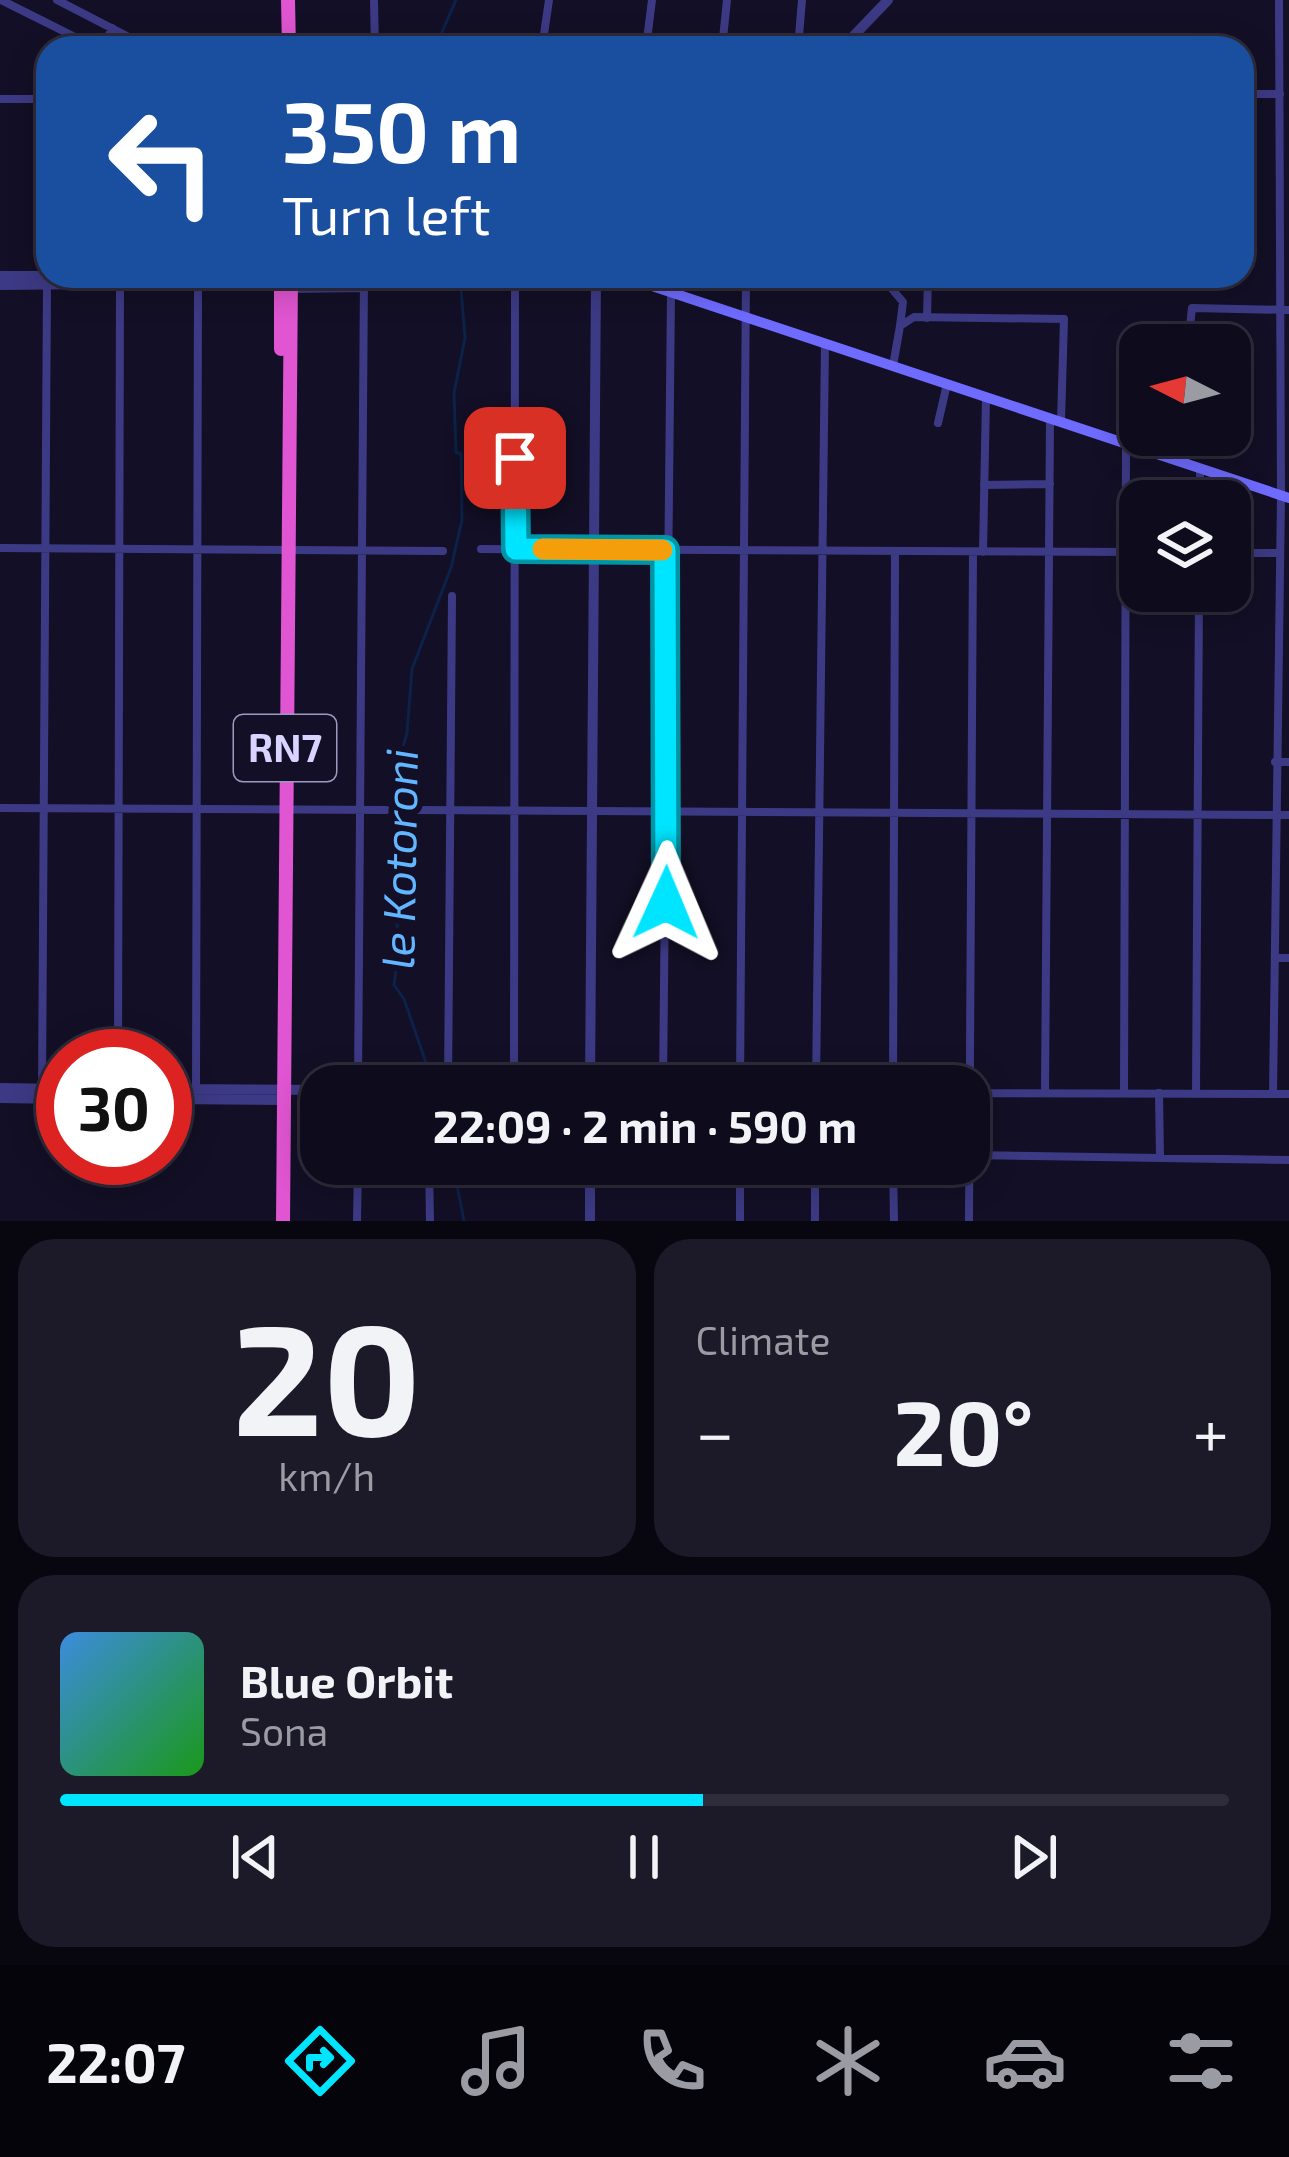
<!DOCTYPE html>
<meta charset="utf-8">
<style>
:root{--surface:#0e0b1c;--page:#1c1929;--text:#f1f3f6;--muted:#9b9ba3;--line:#2e2b3b;--accent:#00e5ff}
body{margin:0;font-family:"Exo 2",sans-serif;background:var(--page);color:var(--text);height:100vh;display:flex;flex-direction:column;font-size:45px;white-space:nowrap}
*{box-sizing:border-box;margin:0}
p{font-size:39px;color:var(--muted)}
.icon{flex:none;width:66px;height:66px;fill:none;stroke:currentColor;stroke-width:2;stroke-linecap:round;stroke-linejoin:round}
.map{position:relative;height:1221px;overflow:hidden}
.sheet{display:flex;flex-direction:column;gap:18px;padding:18px;background:#08060f;flex:1}
.sheet>*{flex:none}
.guide{position:absolute;left:36px;top:36px;width:1218px;height:252px;border-radius:36px;box-shadow:0 6px 30px #0003,0 0 0 3px var(--line);background:#1a4fa0;color:#fff;overflow:hidden}
.needle{width:78px;rotate:276deg}
.controls{position:absolute;left:1119px;top:324px;display:grid;gap:24px}
.controls a{display:grid;place-items:center;width:132px;height:132px;border-radius:24px;background:var(--surface);box-shadow:0 6px 30px #0003,0 0 0 3px var(--line);font-size:60px}
.speed{position:absolute;left:36px;top:1029px;display:flex;gap:24px;font-size:60px;font-weight:700;text-align:center}
.speed>*{display:grid;place-content:center;width:156px;height:156px;border-radius:50%;background:var(--surface);box-shadow:0 6px 30px #0003,0 0 0 3px var(--line);line-height:1}
.speed .limit{border:18px solid #d22;background:#fff;color:#111}
.pin{position:absolute;display:grid;place-items:center;width:102px;height:102px;color:#fff;margin:-51px;border-radius:24px;box-shadow:0 6px 18px #0006}
.me{position:absolute;width:132px;margin:-66px;rotate:1deg;stroke-linejoin:round;filter:drop-shadow(0 0 9px #0008)}
.turn{display:flex;align-items:center;gap:42px;height:252px;padding:0 48px;font-size:54px}
.turn .icon{width:156px;height:156px;stroke-width:2.5}
.turn b{display:block;font-size:84px;line-height:102px}
.big{font-size:90px;font-weight:700;line-height:1.1}
.sheet .widget{flex:1;display:flex;flex-direction:column;justify-content:center;gap:18px;min-width:0;padding:0 42px;border-radius:36px;background:var(--page)}
.sheet .dial{align-items:center;gap:0}
.dial b{font-size:156px;line-height:1}
.song{display:flex;align-items:center;gap:36px}
.cover{width:144px;height:144px;border-radius:18px;background:linear-gradient(135deg,hsl(210 70% 55%),hsl(120 70% 35%))}
.played{height:12px;border-radius:6px;background:linear-gradient(90deg,var(--accent) 55%,var(--line) 55%)}
.keys{display:flex;justify-content:space-around;direction:ltr}
.heat{display:flex;justify-content:space-between;align-items:center;font-size:66px;direction:ltr}
.sheet .tiles{flex:1;display:grid;gap:18px;grid-template-columns:1fr 1fr}
.widget:last-child{grid-column:span 2}
.trip{position:absolute;left:300px;top:1065px;width:690px;height:120px;border-radius:36px;background:var(--surface);box-shadow:0 6px 30px #0003,0 0 0 3px var(--line);font-weight:700;line-height:120px;text-align:center}
.menu{display:flex;height:192px;justify-content:space-around;align-items:center;background:#06040b;color:var(--muted)}
.menu .icon{width:84px;height:84px}
.menu .current{color:var(--accent)}
.menu b{font-size:54px;color:var(--text)}
.map>svg:first-child{display:block}
.lines{fill:none;stroke-linecap:round;stroke-linejoin:round}
.stream{stroke:#0c2248;stroke-width:3}
.minor{stroke:#3d3a85;stroke-width:8}
.tertiary{stroke:#3d3a85;stroke-width:10}
.secondary{stroke:#6f6bff;stroke-width:10}
.trunk{stroke:#e055d1;stroke-width:14}
.route-casing{stroke:#0095a6;stroke-width:30}
.route{stroke:#00e5ff;stroke-width:21}
.slow{stroke:#f59e0b;stroke-width:21}
.labels{text-anchor:middle;stroke-width:12;stroke-linejoin:round;paint-order:stroke}
.shield{fill:#130f26;stroke:#9e99be;stroke-width:3}
.shield-label{font-size:39px;font-weight:bold;fill:#d9d4ff}
.water-label{font-size:45px;font-style:italic;fill:#62b6ff;stroke:#130f26}
</style>
<div class="map">
<svg width="1289" height="1221" viewBox="0 0 1289 1221">
<rect width="100%" height="100%" fill="#130f26"/>
<g class="lines">
<!-- stream -->
<path class="stream" d="M435,48L456,0
M434,1086L404,999L394,985L398,955L393,781L407,733L412,669L451,568L462,520L461,453H456L454,393L465,338L460,276
M453,1164L464,1221"/>
<!-- minor -->
<path class="minor" d="M1,0L97,48
M57,0L150,48
M374,0L375,48
M103,48L112,28
M542,48L549,0
M646,48L652,0
M722,48L727,0
M798,48L802,0
M1242,94H1280
M0,99H48
M881,276L903,302L900,326
M289,289L364,288
M927,318L928,276
M1188,345L1192,308L1289,310
M893,366L900,326L914,317L1064,319L1061,421
M938,423L947,384
M1186,464V435
M984,485L1050,484
M1200,501V469
M0,548L443,551
M481,549L1140,552
M983,552L986,397
M1230,553H1276
M1275,762H1289
M0,808L386,810
M415,810L1289,815
M1275,958H1289
M118,1056L120,283
M358,1086L364,276
M448,1086L452,596
M514,1086L515,276
M663,1086L671,293
M740,1086L746,276
M816,1086L825,343
M893,1086L895,551
M42,1089L47,284
M196,1089L198,283
M969,1093L1289,1094
M1045,1093L1050,419
M1124,1093L1126,444
M1159,1093L1160,1158
M1196,1094L1199,591
M1273,1094L1281,496L1279,0
M969,1155L1289,1160
M429,1164L430,1221
M740,1164V1221
M893,1164L894,1221
M357,1221L358,1164
M815,1221V1164
M969,1221L973,552"/>
<!-- tertiary -->
<path class="tertiary" d="M842,48L888,0
M0,276H263L274,282
M0,285L284,282
M590,1086L596,276
M0,1088L63,1089
M165,1089L321,1090
M0,1098L63,1099
M165,1099L283,1100
M590,1164V1221"/>
<!-- secondary -->
<path class="secondary" d="M622,276L1289,498"/>
<!-- trunk -->
<path class="trunk" d="M288,0L289,48
M281,349V276
M283,1221L291,276"/>
</g>
<g class="lines">
<!-- route casing -->
<g class="route-casing">
<path id="route" d="M515,458L516,549L665,550L666,903"/>
</g>
<!-- route -->
<use href="#route" class="route"/>
<!-- slow -->
<path class="slow" d="M543,549L662,550"/>
</g>
<g class="labels">
<!-- shield labels -->
<rect class="shield" x="234" y="715" width="102" height="66" rx="9"/>
<g class="shield-label">
<text x="285" y="762">RN7</text>
</g>
<!-- water labels -->
<g class="water-label">
<text transform="translate(400 859) rotate(-89)" y="16">le Kotoroni</text>
</g>
</g>
</svg>
<div class="controls">
<a><svg class="needle" viewBox="-14 -14 28 28"><path d="M0-13l5 13h-10z" fill="#e53935"/><path d="M0 13l5-13h-10z" fill="#9b9ba3"/></svg></a>
<a><svg class="icon" aria-label="layers" viewBox="0 0 24 24"><path d="M12 4l9 5-9 5-9-5zM3 14l9 5 9-5"/></svg></a>
</div>
<div class="speed"><div class="limit">30</div></div>
<div class="pin" style="left:515px;top:458px;background:#d93025"><svg class="icon" aria-label="arrive" viewBox="0 0 24 24"><path d="M6 21V4h12l-3 4 3 4H6"/></svg></div>
<svg class="me" style="left:666px;top:903px" viewBox="-20 -20 40 40"><path d="M0-17L14 15 0 8-14 15z" fill="#00e5ff" stroke="#fff" stroke-width="4"/></svg>
<div class="trip">22:09 · 2 min · 590 m</div>
<div class="guide">
<div class="turn"><svg class="icon" aria-label="left" viewBox="0 0 24 24"><path d="M17 20v-9H6M10 6l-5 5 5 5"/></svg><div><b>350 m</b>Turn left</div></div>
</div>
</div>
<section class="sheet">
<div class="tiles">
<div class="widget dial"><b>20</b><p>km/h</p></div>
<div class="widget"><p>Climate</p>
<div class="heat"><a>−</a><b class="big">20°</b><a>+</a></div>
</div>
<div class="widget">
<div class="song"><i class="cover"></i><div><b>Blue Orbit</b><p>Sona</p></div></div>
<div class="played"></div>
<div class="keys"><svg class="icon" aria-label="previous" viewBox="0 0 24 24"><path d="M18 5L8 12l10 7zM5 5v14"/></svg><svg class="icon" aria-label="pause" viewBox="0 0 24 24"><path d="M8 5v14M16 5v14"/></svg><svg class="icon" aria-label="next" viewBox="0 0 24 24"><path d="M6 5l10 7-10 7zM19 5v14"/></svg></div>
</div>
</div>
</section>
<nav class="menu">
<b>22:07</b>
<svg class="icon current" aria-label="directions" viewBox="0 0 24 24"><path d="M12 3l9 9-9 9-9-9zM9 14v-3h6M13 9l2 2-2 2"/></svg>
<svg class="icon" aria-label="music" viewBox="0 0 24 24"><path d="M9 18V5l10-2v13"/><circle cx="6" cy="18" r="3"/><circle cx="16" cy="16" r="3"/></svg>
<svg class="icon" aria-label="phone" viewBox="0 0 24 24"><path d="M5 4h4l2 5-3 2q2 4 5 5l2-3 5 2v4C11 20 4 13 5 4z"/></svg>
<svg class="icon" aria-label="climate" viewBox="0 0 24 24"><path d="M12 3v18M4 7l16 10M4 17L20 7"/></svg>
<svg class="icon" aria-label="car" viewBox="0 0 24 24"><path d="M5 17H2v-5l4-1 3-4h7l3 4 3 1v5h-3M9 17h6M6 11h13"/><circle cx="7" cy="17" r="2"/><circle cx="17" cy="17" r="2"/></svg>
<svg class="icon" aria-label="filters" viewBox="0 0 24 24"><path d="M4 7h16M4 17h16"/><circle cx="9" cy="7" r="2"/><circle cx="15" cy="17" r="2"/></svg>
</nav>
